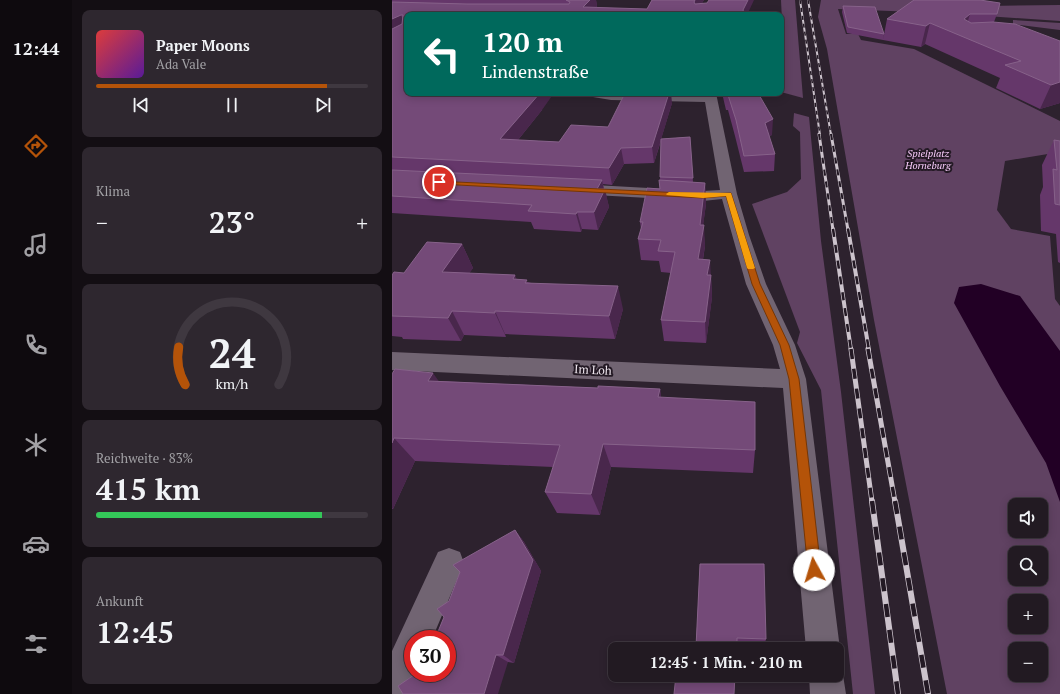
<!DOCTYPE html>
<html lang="de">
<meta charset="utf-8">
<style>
:root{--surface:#221a22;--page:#2e272f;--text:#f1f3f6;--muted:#a2a1a5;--line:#3f3840;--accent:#b45309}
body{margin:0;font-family:"PT Serif",serif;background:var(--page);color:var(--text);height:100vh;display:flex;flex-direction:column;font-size:15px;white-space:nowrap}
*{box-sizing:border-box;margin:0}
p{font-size:13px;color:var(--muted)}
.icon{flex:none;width:22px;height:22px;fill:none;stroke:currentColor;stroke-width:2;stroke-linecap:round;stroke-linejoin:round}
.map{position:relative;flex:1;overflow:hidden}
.panel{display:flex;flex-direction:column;gap:10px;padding:10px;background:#130e13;width:320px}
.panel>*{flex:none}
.top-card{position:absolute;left:12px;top:12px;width:380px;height:84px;border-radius:8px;box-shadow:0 2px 10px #0003,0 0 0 1px var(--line);background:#00695c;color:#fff;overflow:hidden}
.fabs{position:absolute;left:616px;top:498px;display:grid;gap:8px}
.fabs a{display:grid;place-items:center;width:40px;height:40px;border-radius:8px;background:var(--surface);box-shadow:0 2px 10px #0003,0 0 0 1px var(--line);font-size:20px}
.speed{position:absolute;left:12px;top:630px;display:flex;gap:8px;font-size:20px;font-weight:700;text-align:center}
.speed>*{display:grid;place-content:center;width:52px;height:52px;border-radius:50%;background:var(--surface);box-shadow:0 2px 10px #0003,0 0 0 1px var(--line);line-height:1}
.speed .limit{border:6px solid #d22;background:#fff;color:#111}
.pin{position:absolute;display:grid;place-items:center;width:34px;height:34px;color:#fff;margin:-17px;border:2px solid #fff;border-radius:50%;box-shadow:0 1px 4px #0007}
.me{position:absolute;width:44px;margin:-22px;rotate:354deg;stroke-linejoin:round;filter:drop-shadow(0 0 3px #0008)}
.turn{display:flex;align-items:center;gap:14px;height:84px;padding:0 12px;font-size:18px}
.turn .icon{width:52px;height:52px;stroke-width:2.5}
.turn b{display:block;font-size:28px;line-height:34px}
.big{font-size:30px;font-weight:700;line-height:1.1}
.panel .card{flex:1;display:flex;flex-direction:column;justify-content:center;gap:6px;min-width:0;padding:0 14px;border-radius:8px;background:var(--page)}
.panel .dial{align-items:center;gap:0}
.dial svg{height:104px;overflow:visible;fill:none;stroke:var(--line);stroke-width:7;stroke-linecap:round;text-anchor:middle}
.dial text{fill:var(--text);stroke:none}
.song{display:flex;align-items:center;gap:12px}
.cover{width:48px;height:48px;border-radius:6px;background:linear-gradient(135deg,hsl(0 70% 55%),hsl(270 70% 35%))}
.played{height:4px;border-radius:2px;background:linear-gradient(90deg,var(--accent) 85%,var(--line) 85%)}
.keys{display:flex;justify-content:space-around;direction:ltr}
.heat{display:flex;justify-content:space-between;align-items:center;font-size:22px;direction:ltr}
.charge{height:6px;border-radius:3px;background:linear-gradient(90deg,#34c759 83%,var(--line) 0)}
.trip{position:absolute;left:216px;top:642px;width:236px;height:40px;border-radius:8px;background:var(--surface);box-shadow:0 2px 10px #0003,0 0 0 1px var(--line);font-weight:700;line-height:40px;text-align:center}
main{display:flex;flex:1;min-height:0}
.dock{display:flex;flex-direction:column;width:72px;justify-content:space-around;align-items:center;background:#0e0a0e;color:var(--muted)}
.dock .icon{width:28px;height:28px}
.dock .active{color:var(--accent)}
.dock b{font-size:18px;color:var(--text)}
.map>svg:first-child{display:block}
.green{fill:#604262;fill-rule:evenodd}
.water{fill:#220025}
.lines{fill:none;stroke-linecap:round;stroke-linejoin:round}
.minor{fill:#716472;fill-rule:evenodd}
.rail-far4-casing{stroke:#ccc3cc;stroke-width:2}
.rail-far3-casing{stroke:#ccc3cc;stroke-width:3}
.rail-far2-casing{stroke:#ccc3cc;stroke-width:4}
.rail-far1-casing{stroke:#ccc3cc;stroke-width:5}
.rail-casing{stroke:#ccc3cc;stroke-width:6}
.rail-far4{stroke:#231924;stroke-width:1.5;stroke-dasharray:4;stroke-linecap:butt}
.rail-far3{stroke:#231924;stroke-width:2;stroke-dasharray:6;stroke-linecap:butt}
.rail-far2{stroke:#231924;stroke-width:2.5;stroke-dasharray:8;stroke-linecap:butt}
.rail-far1{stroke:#231924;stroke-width:3.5;stroke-dasharray:10;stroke-linecap:butt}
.rail{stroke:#231924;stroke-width:4.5;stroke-dasharray:13;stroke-linecap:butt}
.wall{fill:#65376a}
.shaded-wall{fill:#49274c}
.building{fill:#744a78;stroke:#87628a}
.route{fill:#b45309;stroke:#753606}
.slow{fill:#f59e0b}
.labels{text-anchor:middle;stroke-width:4;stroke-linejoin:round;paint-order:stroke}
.far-park-label{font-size:10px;font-style:italic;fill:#f8cbfb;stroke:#231924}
.street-label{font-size:12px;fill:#ede5ed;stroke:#231924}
</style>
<main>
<nav class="dock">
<b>12:44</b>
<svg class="icon active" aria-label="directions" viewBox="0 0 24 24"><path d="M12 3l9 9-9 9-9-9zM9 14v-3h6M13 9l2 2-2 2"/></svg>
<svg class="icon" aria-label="music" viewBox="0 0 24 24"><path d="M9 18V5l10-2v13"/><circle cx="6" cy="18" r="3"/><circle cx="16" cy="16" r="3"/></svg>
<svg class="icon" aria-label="phone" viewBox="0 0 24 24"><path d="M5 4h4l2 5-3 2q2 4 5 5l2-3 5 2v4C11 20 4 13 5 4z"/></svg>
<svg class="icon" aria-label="climate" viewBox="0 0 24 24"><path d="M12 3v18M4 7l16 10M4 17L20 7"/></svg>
<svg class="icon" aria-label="car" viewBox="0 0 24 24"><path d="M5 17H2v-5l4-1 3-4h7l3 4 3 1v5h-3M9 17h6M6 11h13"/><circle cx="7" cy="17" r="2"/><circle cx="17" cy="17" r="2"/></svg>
<svg class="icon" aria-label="filters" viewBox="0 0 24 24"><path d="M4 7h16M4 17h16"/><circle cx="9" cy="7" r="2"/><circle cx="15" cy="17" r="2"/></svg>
</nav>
<section class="panel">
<div class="card">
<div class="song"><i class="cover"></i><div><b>Paper Moons</b><p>Ada Vale</p></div></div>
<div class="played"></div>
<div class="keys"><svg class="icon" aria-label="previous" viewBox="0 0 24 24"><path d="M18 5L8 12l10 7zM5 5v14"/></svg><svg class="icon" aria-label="pause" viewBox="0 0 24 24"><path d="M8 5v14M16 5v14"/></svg><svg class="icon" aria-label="next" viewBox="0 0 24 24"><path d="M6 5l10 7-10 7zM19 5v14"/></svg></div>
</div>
<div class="card"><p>Klima</p>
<div class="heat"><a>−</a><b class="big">23°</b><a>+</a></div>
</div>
<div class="card dial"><svg viewBox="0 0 100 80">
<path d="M14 69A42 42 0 1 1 86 69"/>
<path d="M14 69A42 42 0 0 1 9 40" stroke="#b45309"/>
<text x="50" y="56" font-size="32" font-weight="700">24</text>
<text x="50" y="72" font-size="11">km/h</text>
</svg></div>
<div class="card"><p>Reichweite · 83%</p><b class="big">415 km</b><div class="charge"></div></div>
<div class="card"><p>Ankunft</p><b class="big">12:45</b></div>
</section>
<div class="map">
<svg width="668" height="694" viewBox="0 0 668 694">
<rect width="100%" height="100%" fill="#2d222e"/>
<!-- green -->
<path class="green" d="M389,0H403L411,98L389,92L390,46H389V42H391Z
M429,0H591L593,6L668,5V21L551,13L446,9L454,34H466L469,40L522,49L668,121V152L613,161L605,210L619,229L658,236L663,299L668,306V694H555L482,320L435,49L426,17ZM623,505H649V531H623ZM623,553H649V579H623ZM623,601H649V627H623ZM623,649H649V675H623Z
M621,20L668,23V30L621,24Z
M402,113L417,117L429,241L449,392L483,694H461L429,390L405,343L408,332L360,204L395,192L409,179L408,132L401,126Z"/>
<!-- water -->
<path class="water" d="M589,284L628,296L668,351V502L654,463L608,386L562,303L567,287Z"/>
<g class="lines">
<!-- minor -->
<path class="minor" d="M193,93H324L345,194L357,235L374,284L403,345L414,379L448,649L445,656V649H414L391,388L0,370V352L388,369L381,345L354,284L330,199L311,201L184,194L178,192L176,189L178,186L184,184L311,191L328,190L313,102L219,100L195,96Z
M57,548L68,552L72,563L40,639H21V673H25L16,694H0V651L46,552Z
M445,662L451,675L454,694H418L417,675H445Z"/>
<!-- rail-far4 casing -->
<g class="rail-far4-casing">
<path id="rail-far4" d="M408,0L428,135
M416,0L439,135"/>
</g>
<!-- rail-far3 casing -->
<g class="rail-far3-casing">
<path id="rail-far3" d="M427,134L441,230
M439,134L456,230"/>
</g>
<!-- rail-far2 casing -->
<g class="rail-far2-casing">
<path id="rail-far2" d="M441,229L459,350
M456,229L477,350"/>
</g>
<!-- rail-far1 casing -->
<g class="rail-far1-casing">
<path id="rail-far1" d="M459,349L480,502
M476,349L503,502"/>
</g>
<!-- rail casing -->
<g class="rail-casing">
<path id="rail" d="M480,501L506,694
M503,501L536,694"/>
</g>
<!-- rail-far4 -->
<use href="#rail-far4" class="rail-far4"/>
<!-- rail-far3 -->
<use href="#rail-far3" class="rail-far3"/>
<!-- rail-far2 -->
<use href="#rail-far2" class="rail-far2"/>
<!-- rail-far1 -->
<use href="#rail-far1" class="rail-far1"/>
<!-- rail -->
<use href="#rail" class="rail"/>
</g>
<!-- wall -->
<path class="wall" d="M0,0H204L205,6L204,8L255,9L260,0H312L310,3L355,15H15L150,110L126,140L167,142L216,127L280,103L269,139L298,137L301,182L313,183L314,204L311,225L313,246L311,260L318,275H319L320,297L314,343L272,341L269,320L279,273L269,272L267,261L249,260L246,239L249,229L248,222L268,189V180L269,141L262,163L232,164L220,185L211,184L217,207L206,230L190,229L189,232L142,229L139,222L0,213Z
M522,0L605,14L602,22L668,41V103L648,109L604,88L608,78L533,44L529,47L491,40L495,19Z
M451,6L492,34L491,40L455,33L450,12Z
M330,93H366L380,135L377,136L383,154L382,171L352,172L343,136L336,110H334Z
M662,140L668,141V263L666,262L664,234L649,231L648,195L651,187L650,165Z
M70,244L81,268L77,273L125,279L231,309L223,339L113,334L114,337L72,335L69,341L11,339L10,337L0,336V275L12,273Z
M0,374L47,381L206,388L268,389L269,397L363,450L361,473L219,467L208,515L165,513L153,492L161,467L23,461L1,509H0Z
M123,530L132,542L149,571L122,663L116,662L55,673L52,617L57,601Z
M308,564L374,639L373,643L345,642L304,647Z"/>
<!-- shaded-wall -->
<path class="shaded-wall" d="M198,0H204L205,6L198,15L191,7Z
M303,0H312L303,14L302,2Z
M356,0H362L355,15H351V10Z
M578,14L572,34V19Z
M9,15L14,28L0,35V19Z
M538,23L533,44L529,47L534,26Z
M668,82V103L648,109L659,85Z
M148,93H162L150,110L113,156L108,139Z
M277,93H279L280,103L262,163L260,147Z
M381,119L380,135L372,139L373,123Z
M229,148L232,164L220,185L217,168Z
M210,180L212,191L213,189L217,207L206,230L202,212L205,189Z
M313,183L314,204L310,234L312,225L313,246L307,281L306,259L308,225Z
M185,212L190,229L189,232L184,214Z
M70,244L81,268L62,296L50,272Z
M318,260L320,297L314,343L313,322L315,275Z
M123,275L132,298L121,279Z
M226,286L231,309L223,339L217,316Z
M60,311L72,335L69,341L56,318Z
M103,311L113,334L114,337L103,313Z
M41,373L58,397L36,381Z
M268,389L271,413L266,397Z
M2,438L23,461L1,509L0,508V443Z
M211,444L219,467L208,515L199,494Z
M123,530L132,542L149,571L122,663L111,655Z
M104,655L116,662L106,694H92Z"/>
<!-- building -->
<path class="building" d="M174,0H198L191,7L255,9L260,0H303L302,2L303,4L315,3L317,0H356L351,10L353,15H15V93H148L108,139L167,142L179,125L216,127L233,93H277L260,147L229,148L217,168L0,157V29L10,24L11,15H9L0,19V2L75,4H177L178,2Z
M522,0H588L608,3L605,14H578L572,19L579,23L601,22L623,24L668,41V82L659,85L613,65L629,61L538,23L534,26L495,19Z
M451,6L483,7L492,34L456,27Z
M334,93H366L381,119L373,123L383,154L352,156L344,120L336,95H334Z
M298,137L301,178L268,177L269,139Z
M662,140L668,141V205L663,204L661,169L665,170Z
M0,170L210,180L205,189H213L202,212H185L184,214L136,211L140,205L0,196Z
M267,180L313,183L308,225H312L306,259L318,260L315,275H319L313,322L269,320L283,252L266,251L269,240L246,239L251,222H248L255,188L268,189Z
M35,242L70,244L50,272L123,275L121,279L135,280L133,283L226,286L217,316L103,311V313L60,311L56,318L0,316V275L2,272L12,273Z
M3,369L41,373L36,381L206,388V386L268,389L266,397L363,402V450L211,444L199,494L153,492L168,445L2,438L0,443V374Z
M123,530L141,560L111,655H104L92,694H11L6,686L22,675V673H55V639H43L52,617L45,609L57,601L68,572L61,565Z
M308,564H372L374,639L345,638V649H287V646L304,647Z
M284,675H343L342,694H282Z"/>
<!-- route -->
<path class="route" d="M44,181L311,194L339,193L368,284L397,345L407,379L429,570L427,574L422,576L418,574L416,570L397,379L388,345L360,284L334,196L311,198L47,184H44Z"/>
<!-- slow -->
<path class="slow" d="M277,192L339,193L363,268L361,269H356L355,268L334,196L311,198L275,195L274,194Z"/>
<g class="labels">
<!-- far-park labels -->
<g class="far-park-label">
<text x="536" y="157">Spielplatz<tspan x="536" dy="12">Horneburg</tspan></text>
</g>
<!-- street labels -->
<g class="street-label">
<text transform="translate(201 370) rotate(3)" y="4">Im Loh</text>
</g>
</g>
</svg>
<div class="fabs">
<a><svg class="icon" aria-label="sound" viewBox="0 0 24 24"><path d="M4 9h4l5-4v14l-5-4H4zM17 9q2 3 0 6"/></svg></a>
<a><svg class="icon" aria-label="search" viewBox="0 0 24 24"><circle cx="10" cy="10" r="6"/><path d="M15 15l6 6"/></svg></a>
<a>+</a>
<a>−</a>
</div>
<div class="speed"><div class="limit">30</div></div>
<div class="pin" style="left:47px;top:182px;background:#d93025"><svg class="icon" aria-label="arrive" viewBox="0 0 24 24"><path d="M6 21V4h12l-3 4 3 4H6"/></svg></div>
<svg class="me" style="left:422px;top:570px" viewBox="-20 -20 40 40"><circle r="19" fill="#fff"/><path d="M0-13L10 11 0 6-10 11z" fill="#b45309"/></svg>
<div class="trip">12:45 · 1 Min. · 210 m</div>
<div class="top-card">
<div class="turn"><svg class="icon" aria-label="left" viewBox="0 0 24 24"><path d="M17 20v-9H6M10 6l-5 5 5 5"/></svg><div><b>120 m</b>Lindenstraße</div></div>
</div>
</div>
</main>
